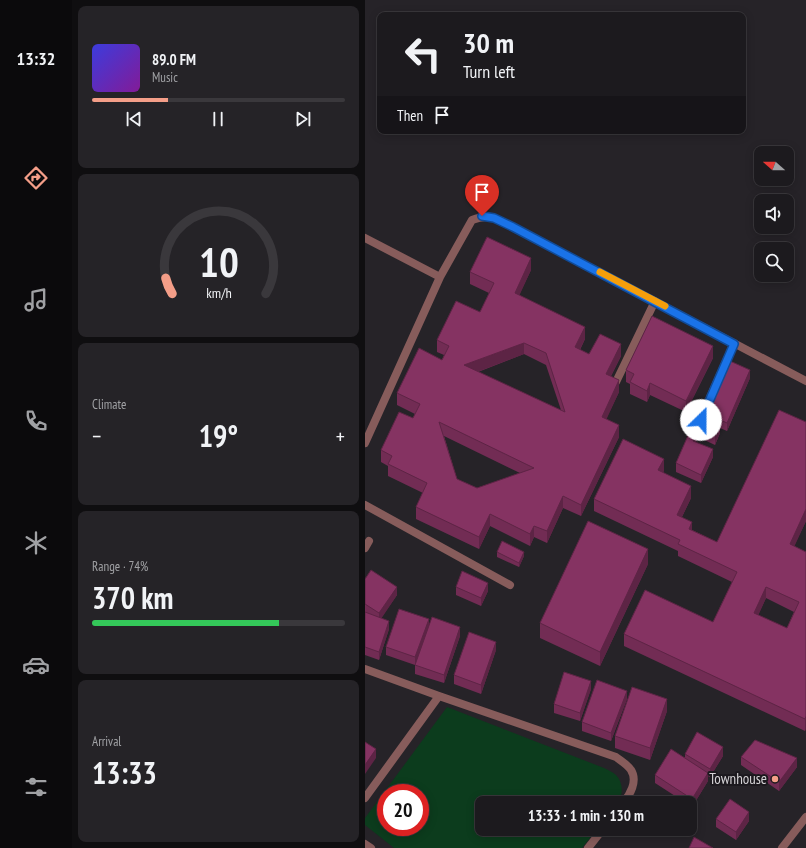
<!DOCTYPE html>
<meta charset="utf-8">
<style>
:root{--surface:#1c1a1e;--page:#252327;--text:#f1f3f6;--muted:#a0a1a4;--line:#3a383c;--accent:#f49e88}
body{margin:0;font-family:"PT Sans Narrow",sans-serif;background:var(--page);color:var(--text);height:100vh;display:flex;flex-direction:column;font-size:15px;white-space:nowrap}
*{box-sizing:border-box;margin:0}
p{font-size:13px;color:var(--muted)}
.icon{flex:none;width:22px;height:22px;fill:none;stroke:currentColor;stroke-width:2;stroke-linecap:round;stroke-linejoin:round}
.map{position:relative;flex:1;overflow:hidden}
.side{display:flex;flex-direction:column;gap:6px;padding:6px;background:#0f0e10;width:293px}
.side>*{flex:none}
.guide{position:absolute;left:12px;top:12px;width:369px;height:122px;border-radius:8px;box-shadow:0 2px 10px #0003,0 0 0 1px var(--line);background:#1c1a1e;color:var(--text);overflow:hidden}
.needle{width:26px;rotate:291deg}
.tools{position:absolute;left:389px;top:146px;display:grid;gap:8px}
.tools a{display:grid;place-items:center;width:40px;height:40px;border-radius:8px;background:var(--surface);box-shadow:0 2px 10px #0003,0 0 0 1px var(--line);font-size:20px}
.speed{position:absolute;left:12px;top:784px;display:flex;gap:8px;font-size:20px;font-weight:700;text-align:center}
.speed>*{display:grid;place-content:center;width:52px;height:52px;border-radius:50%;background:var(--surface);box-shadow:0 2px 10px #0003,0 0 0 1px var(--line);line-height:1}
.speed .limit{border:6px solid #d22;background:#fff;color:#111}
.pin{position:absolute;display:grid;place-items:center;width:34px;height:34px;color:#fff;margin:-41px -17px;border-radius:50% 50% 50% 0;rotate:-45deg;box-shadow:0 0 4px #0007}
.pin .icon{rotate:45deg}
.me{position:absolute;width:44px;margin:-22px;rotate:23deg;stroke-linejoin:round;filter:drop-shadow(0 0 3px #0008)}
.turn{display:flex;align-items:center;gap:14px;height:84px;padding:0 20px;font-size:18px}
.turn .icon{width:52px;height:52px;stroke-width:2.5}
.turn b{display:block;font-size:28px;line-height:34px}
.then{display:flex;align-items:center;height:38px;padding:0 20px;background:#0003;gap:8px;font-size:15px}
.big{font-size:30px;font-weight:600;line-height:1.1}
.side .card{flex:1;display:flex;flex-direction:column;justify-content:center;gap:6px;min-width:0;padding:0 14px;border-radius:8px;background:var(--page)}
.side .dial{align-items:center;gap:0}
.dial svg{height:104px;overflow:visible;fill:none;stroke:var(--line);stroke-width:7;stroke-linecap:round;text-anchor:middle}
.dial text{fill:var(--text);stroke:none}
.song{display:flex;align-items:center;gap:12px}
.cover{width:48px;height:48px;border-radius:6px;background:linear-gradient(135deg,hsl(240 70% 55%),hsl(290 70% 35%))}
.played{height:4px;border-radius:2px;background:linear-gradient(90deg,var(--accent) 30%,var(--line) 30%)}
.keys{display:flex;justify-content:space-around;direction:ltr}
.heat{display:flex;justify-content:space-between;align-items:center;font-size:22px;direction:ltr}
.charge{height:6px;border-radius:3px;background:linear-gradient(90deg,#34c759 74%,var(--line) 0)}
.trip{position:absolute;left:110px;top:796px;width:222px;height:40px;border-radius:8px;background:var(--surface);box-shadow:0 2px 10px #0003,0 0 0 1px var(--line);font-weight:600;line-height:40px;text-align:center}
main{display:flex;flex:1;min-height:0}
.tabs{display:flex;flex-direction:column;width:72px;justify-content:space-around;align-items:center;background:#0b0a0c;color:var(--muted)}
.tabs .icon{width:28px;height:28px}
.tabs .on{color:var(--accent)}
.tabs b{font-size:18px;color:var(--text)}
.map>svg:first-child{display:block}
.green{fill:#0c3c1d;fill-rule:evenodd}
.lines{fill:none;stroke-linecap:round;stroke-linejoin:round}
.service{stroke:#875c5b;stroke-width:8}
.minor{stroke:#875c5b;stroke-width:8}
.tertiary{stroke:#875c5b;stroke-width:8}
.wall{fill:#722c54;fill-rule:evenodd}
.shaded-wall{fill:#5d2445}
.building{fill:#853362;stroke:#5d2445;fill-rule:evenodd}
.route-casing{stroke:#114b97;stroke-width:10}
.route{stroke:#1a73e8;stroke-width:7}
.slow{stroke:#f59e0b;stroke-width:7}
.poi-dot{fill:#f49e88;stroke:#1c191e;stroke-width:1.5}
.labels{text-anchor:middle;stroke-width:4;stroke-linejoin:round;paint-order:stroke}
.poi-label{font-size:15px;fill:#d5d3d6;stroke:#1c191e;text-anchor:end}
</style>
<main>
<nav class="tabs">
<b>13:32</b>
<svg class="icon on" aria-label="directions" viewBox="0 0 24 24"><path d="M12 3l9 9-9 9-9-9zM9 14v-3h6M13 9l2 2-2 2"/></svg>
<svg class="icon" aria-label="music" viewBox="0 0 24 24"><path d="M9 18V5l10-2v13"/><circle cx="6" cy="18" r="3"/><circle cx="16" cy="16" r="3"/></svg>
<svg class="icon" aria-label="phone" viewBox="0 0 24 24"><path d="M5 4h4l2 5-3 2q2 4 5 5l2-3 5 2v4C11 20 4 13 5 4z"/></svg>
<svg class="icon" aria-label="climate" viewBox="0 0 24 24"><path d="M12 3v18M4 7l16 10M4 17L20 7"/></svg>
<svg class="icon" aria-label="car" viewBox="0 0 24 24"><path d="M5 17H2v-5l4-1 3-4h7l3 4 3 1v5h-3M9 17h6M6 11h13"/><circle cx="7" cy="17" r="2"/><circle cx="17" cy="17" r="2"/></svg>
<svg class="icon" aria-label="filters" viewBox="0 0 24 24"><path d="M4 7h16M4 17h16"/><circle cx="9" cy="7" r="2"/><circle cx="15" cy="17" r="2"/></svg>
</nav>
<section class="side">
<div class="card">
<div class="song"><i class="cover"></i><div><b>89.0 FM</b><p>Music</p></div></div>
<div class="played"></div>
<div class="keys"><svg class="icon" aria-label="previous" viewBox="0 0 24 24"><path d="M18 5L8 12l10 7zM5 5v14"/></svg><svg class="icon" aria-label="pause" viewBox="0 0 24 24"><path d="M8 5v14M16 5v14"/></svg><svg class="icon" aria-label="next" viewBox="0 0 24 24"><path d="M6 5l10 7-10 7zM19 5v14"/></svg></div>
</div>
<div class="card dial"><svg viewBox="0 0 100 80">
<path d="M14 69A42 42 0 1 1 86 69"/>
<path d="M14 69A42 42 0 0 1 9 57" stroke="#f49e88"/>
<text x="50" y="56" font-size="32" font-weight="700">10</text>
<text x="50" y="72" font-size="11">km/h</text>
</svg></div>
<div class="card"><p>Climate</p>
<div class="heat"><a>−</a><b class="big">19°</b><a>+</a></div>
</div>
<div class="card"><p>Range · 74%</p><b class="big">370 km</b><div class="charge"></div></div>
<div class="card"><p>Arrival</p><b class="big">13:33</b></div>
</section>
<div class="map">
<svg width="441" height="848" viewBox="0 0 441 848">
<rect width="100%" height="100%" fill="#262328"/>
<!-- green -->
<path class="green" d="M82,707L239,768C243,770 248,772 251,775C258,782 259,795 252,803H117V829H232L217,848H29L0,825V818ZM21,793H55V827H21Z"/>
<g class="lines">
<!-- service -->
<path class="service" d="M0,238L75,277
M251,382L290,301
M335,420L369,343
M0,443L75,277L107,220C125,213 132,219 148,227L441,381
M0,505L145,585"/>
<!-- minor -->
<path class="minor" d="M0,548L4,541
M0,669L74,696L251,757C256,761 263,765 266,770C273,781 265,795 258,803
M0,798L74,696
M0,844L6,848
M223,848L238,829"/>
<!-- tertiary -->
<path class="tertiary" d="M417,848L441,817"/>
</g>
<!-- wall -->
<path class="wall" d="M166,270L154,295L220,339L215,350L224,354L256,356L246,376L254,392L241,419L254,437L216,516L198,508L182,543L169,537L165,546L125,526L114,549L51,519V507L58,493L23,476V466L16,462V450L48,418L50,414L32,405V393L77,360L79,355L72,352V340L115,312L124,293L105,284V272ZM159,354L181,365L196,410L113,372ZM79,436L155,473L112,488L92,479Z
M348,358L321,412L285,395L282,402L265,394V384L261,382V370Z
M385,378L362,431L355,428V433L350,445L333,437L331,442L348,457L336,483L311,472V463L332,415L342,419V414Z
M441,422V521L429,546L441,552V728L440,731L259,646V634L348,622L367,582L313,556V551L229,511V499L299,471L298,472L326,498L317,517L327,530L352,542ZM401,598L429,612L422,628L393,615Z
M132,552L159,556L154,567L132,557Z
M283,564L235,666L175,638V623Z
M0,579L32,595L16,618L24,629L14,660L0,655Z
M91,587L123,591L116,606L91,595Z
M64,626L95,636L79,683L50,674V665L21,655V647Z
M131,650L116,694L89,684V675Z
M226,689L215,721L189,713V704Z
M262,699L246,741L217,731V722Z
M302,711L285,760L250,748V736Z
M320,754L358,756L345,777L343,776V781L327,807L325,806V803H321L290,783V775L320,757Z
M376,757L432,767L414,791L376,765Z
M351,819L384,821L371,840L351,827Z
M293,829H301L299,833Z"/>
<!-- shaded-wall -->
<path class="shaded-wall" d="M166,258V270L150,305V293Z
M220,327V339L210,359V347Z
M159,343V354L99,377V365Z
M256,344V356L241,386V374Z
M348,346V358L321,412V401Z
M385,370V378L362,431V423Z
M254,380V392L237,429V417Z
M285,383V395L282,402V391Z
M254,425V437L216,516V505Z
M355,425V433L350,445V436Z
M333,429V437L328,449V441Z
M348,449V457L336,483V475Z
M299,459V471L293,482V470Z
M326,486V498L312,527V515Z
M198,496V508L182,543V531Z
M441,509V521L425,556V544Z
M125,514V526L114,549V537Z
M327,522V534L324,529Z
M169,526V537L165,546V534Z
M283,549V564L235,666V652Z
M159,552V556L154,567V563Z
M123,583V591L116,606V598Z
M32,587V595L14,622V613Z
M401,587V598L389,625V613Z
M64,619V628L50,665V657Z
M24,621V629L14,660V652Z
M95,627V636L79,683V675Z
M131,642V650L116,694V685Z
M226,681V689L215,721V713Z
M262,691V699L246,741V733Z
M302,699V711L285,760V748Z
M441,716V728L440,731V719Z
M358,747V756L345,777V769Z
M11,749V758L0,774V765Z
M432,758V767L414,791V782Z
M343,773V781L327,807V799Z
M384,812V821L371,840V832Z"/>
<!-- building -->
<path class="building" d="M122,237L166,258L150,293L220,327L210,347L224,354L235,334L256,344L241,374L254,380L237,417L254,425L216,505L198,496L182,531L169,526L165,534L125,514L114,537L51,507L62,483L23,464L27,456L16,450L34,412L48,418L55,404L32,393L54,348L77,360L84,346L72,340L91,301L115,312L129,283L105,272ZM159,343L181,353L200,412L99,365ZM74,422L169,468L112,488L92,479Z
M287,316L348,346L321,401L285,383L282,391L265,382L269,374L261,370Z
M365,361L385,370L362,423L342,414Z
M414,410L441,422V509L425,544L441,552V716L440,719L259,634L280,590L348,622L372,572L313,544L315,540L229,499L258,439L299,459L293,470L326,486L312,515L327,522L324,529L352,542ZM401,587L434,602L422,628L389,613Z
M332,415L355,425L350,436L333,429L328,441L348,449L336,475L311,463Z
M223,521L283,549L235,652L175,623Z
M137,541L159,552L154,563L132,552Z
M6,570L32,587L14,613L0,604V579Z
M97,571L123,583L116,598L91,587Z
M34,609L64,619L50,657L21,647Z
M0,612L24,621L14,652L0,647Z
M67,617L95,627L79,675L50,665Z
M104,632L131,642L116,685L89,675Z
M199,672L226,681L215,713L189,704Z
M232,680L262,691L246,733L217,722Z
M267,687L302,699L285,748L250,736Z
M332,732L358,747L345,769L320,754Z
M390,740L432,758L414,782L376,757Z
M0,742L11,749L0,765Z
M306,749L343,773L327,799L290,775Z
M365,799L384,812L371,832L351,819Z
M329,837L348,848H324Z"/>
<g class="lines">
<!-- route casing -->
<g class="route-casing">
<path id="route" d="M117,216L129,218L148,227L369,344L336,420"/>
</g>
<!-- route -->
<use href="#route" class="route"/>
<!-- slow -->
<path class="slow" d="M235,272L300,306"/>
</g>
<!-- markers -->
<circle class="poi-dot" cx="410" cy="779" r="4"/>
<g class="labels">
<!-- poi labels -->
<g class="poi-label">
<text x="402" y="784">Townhouse</text>
</g>
</g>
</svg>
<div class="tools">
<a><svg class="needle" viewBox="-14 -14 28 28"><path d="M0-13l5 13h-10z" fill="#e53935"/><path d="M0 13l5-13h-10z" fill="#a0a1a4"/></svg></a>
<a><svg class="icon" aria-label="sound" viewBox="0 0 24 24"><path d="M4 9h4l5-4v14l-5-4H4zM17 9q2 3 0 6"/></svg></a>
<a><svg class="icon" aria-label="search" viewBox="0 0 24 24"><circle cx="10" cy="10" r="6"/><path d="M15 15l6 6"/></svg></a>
</div>
<div class="speed"><div class="limit">20</div></div>
<div class="pin" style="left:117px;top:216px;background:#d93025"><svg class="icon" aria-label="arrive" viewBox="0 0 24 24"><path d="M6 21V4h12l-3 4 3 4H6"/></svg></div>
<svg class="me" style="left:336px;top:420px" viewBox="-20 -20 40 40"><circle r="19" fill="#fff"/><path d="M0-13L10 11 0 6-10 11z" fill="#1a73e8"/></svg>
<div class="trip">13:33 · 1 min · 130 m</div>
<div class="guide">
<div class="turn"><svg class="icon" aria-label="left" viewBox="0 0 24 24"><path d="M17 20v-9H6M10 6l-5 5 5 5"/></svg><div><b>30 m</b>Turn left</div></div>
<div class="then">Then<svg class="icon" aria-label="arrive" viewBox="0 0 24 24"><path d="M6 21V4h12l-3 4 3 4H6"/></svg></div>
</div>
</div>
</main>
